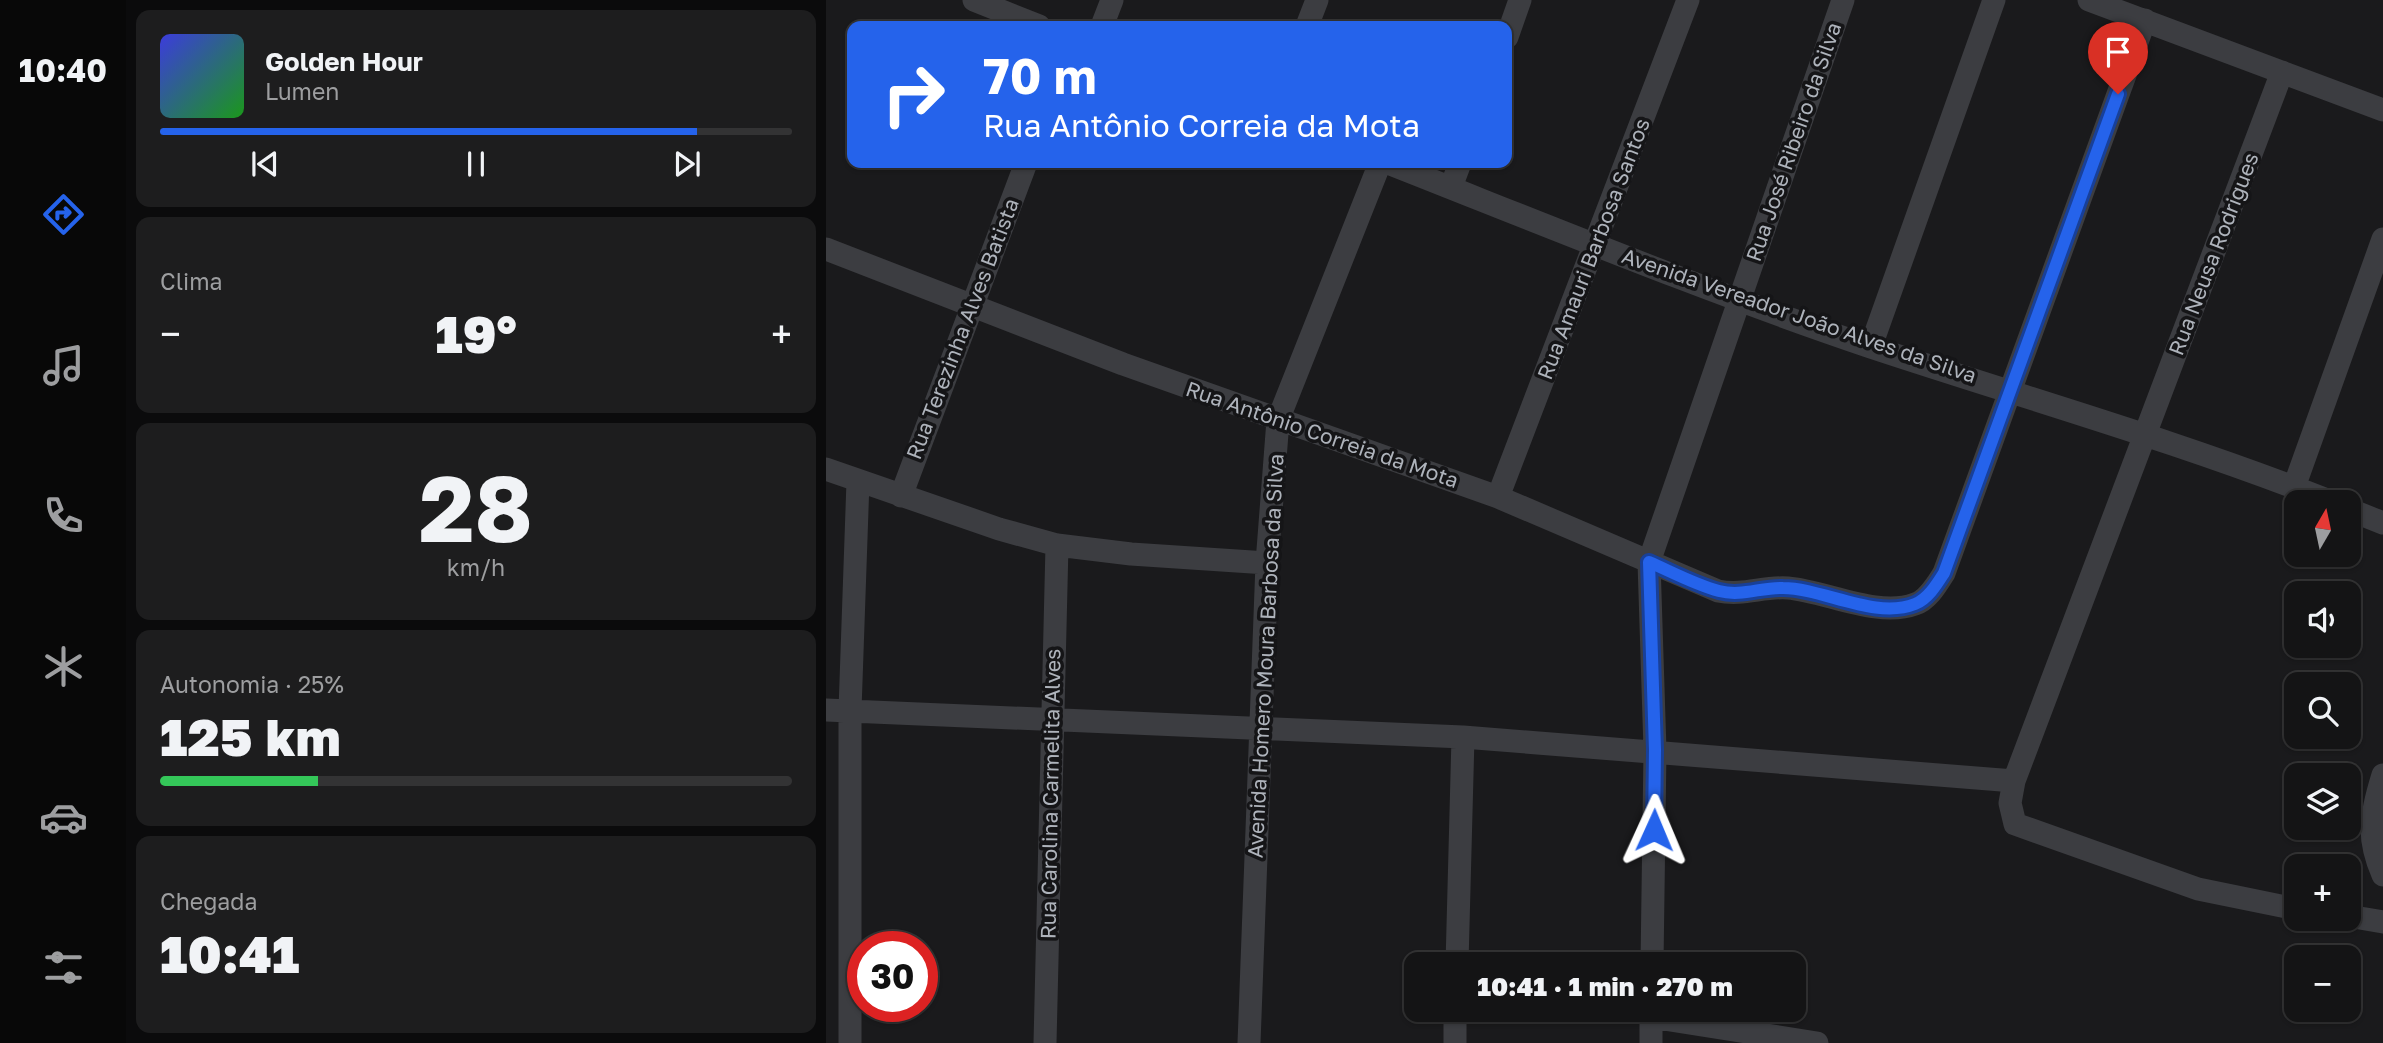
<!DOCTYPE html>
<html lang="pt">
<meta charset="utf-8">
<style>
:root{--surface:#141415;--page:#1d1d1e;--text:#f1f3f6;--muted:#9d9ea0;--line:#333334;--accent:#2563eb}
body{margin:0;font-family:"Golos Text",sans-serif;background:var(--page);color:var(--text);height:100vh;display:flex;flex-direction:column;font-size:26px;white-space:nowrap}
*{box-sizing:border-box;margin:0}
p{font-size:23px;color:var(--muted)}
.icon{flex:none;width:38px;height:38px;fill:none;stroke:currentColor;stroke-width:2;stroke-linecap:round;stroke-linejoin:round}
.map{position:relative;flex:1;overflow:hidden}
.details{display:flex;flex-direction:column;gap:10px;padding:10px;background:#0b0b0c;width:700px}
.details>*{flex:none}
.guide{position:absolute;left:21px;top:21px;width:665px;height:147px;border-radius:14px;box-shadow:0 2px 5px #0004,0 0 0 2px var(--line);background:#2563eb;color:#fff;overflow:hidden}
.needle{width:46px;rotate:9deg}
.tools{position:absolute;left:1458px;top:490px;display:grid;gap:14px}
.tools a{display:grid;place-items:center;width:77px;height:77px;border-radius:14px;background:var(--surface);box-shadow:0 2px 5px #0004,0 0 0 2px var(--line);font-size:35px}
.speed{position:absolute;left:21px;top:931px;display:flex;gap:14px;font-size:35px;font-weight:700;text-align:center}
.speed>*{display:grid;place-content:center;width:91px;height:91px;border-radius:50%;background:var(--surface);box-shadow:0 2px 5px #0004,0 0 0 2px var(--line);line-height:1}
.speed .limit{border:10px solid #d22;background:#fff;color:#111}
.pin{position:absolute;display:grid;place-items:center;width:60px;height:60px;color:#fff;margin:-72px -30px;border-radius:50% 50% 50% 0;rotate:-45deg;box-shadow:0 0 7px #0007}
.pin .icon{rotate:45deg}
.me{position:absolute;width:77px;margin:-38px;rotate:1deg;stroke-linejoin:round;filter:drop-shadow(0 0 5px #0008)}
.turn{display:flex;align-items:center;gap:24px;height:147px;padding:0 21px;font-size:32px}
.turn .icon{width:91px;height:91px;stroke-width:2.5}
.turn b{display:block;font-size:49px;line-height:60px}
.big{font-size:52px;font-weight:800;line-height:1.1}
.details .tile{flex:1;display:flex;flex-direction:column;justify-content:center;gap:10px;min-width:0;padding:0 24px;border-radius:14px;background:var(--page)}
.details .dial{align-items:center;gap:0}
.dial b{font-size:91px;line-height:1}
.song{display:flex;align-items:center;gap:21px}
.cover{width:84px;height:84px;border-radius:10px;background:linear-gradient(135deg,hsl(240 70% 55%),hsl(120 70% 35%))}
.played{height:7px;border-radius:4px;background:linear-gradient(90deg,var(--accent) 85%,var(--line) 85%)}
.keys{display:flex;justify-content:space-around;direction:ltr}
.heat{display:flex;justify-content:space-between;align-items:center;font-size:38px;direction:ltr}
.charge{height:10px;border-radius:5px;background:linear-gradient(90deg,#34c759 25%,var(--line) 0)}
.trip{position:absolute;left:578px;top:952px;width:402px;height:70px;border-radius:14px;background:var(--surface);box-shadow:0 2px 5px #0004,0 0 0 2px var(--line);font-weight:800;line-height:70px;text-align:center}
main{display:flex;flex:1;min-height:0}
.dock{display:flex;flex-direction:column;width:126px;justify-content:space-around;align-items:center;background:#080808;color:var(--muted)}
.dock .icon{width:49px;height:49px}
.dock .on{color:var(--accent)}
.dock b{font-size:32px;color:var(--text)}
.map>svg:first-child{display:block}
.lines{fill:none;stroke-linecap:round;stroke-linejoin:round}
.street{stroke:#3c3d41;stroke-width:23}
.route-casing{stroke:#184099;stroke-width:18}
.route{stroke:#2563eb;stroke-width:12}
.labels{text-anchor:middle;stroke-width:7;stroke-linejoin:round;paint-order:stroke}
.street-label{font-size:21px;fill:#aeb3bb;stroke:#151517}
</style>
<main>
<nav class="dock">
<b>10:40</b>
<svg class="icon on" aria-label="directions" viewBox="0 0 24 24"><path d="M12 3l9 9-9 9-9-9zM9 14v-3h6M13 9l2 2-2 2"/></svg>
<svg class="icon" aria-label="music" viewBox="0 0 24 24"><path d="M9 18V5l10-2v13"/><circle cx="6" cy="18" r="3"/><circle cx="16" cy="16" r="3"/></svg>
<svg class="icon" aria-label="phone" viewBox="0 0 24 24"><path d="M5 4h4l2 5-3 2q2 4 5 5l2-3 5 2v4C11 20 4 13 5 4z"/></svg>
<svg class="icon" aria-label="climate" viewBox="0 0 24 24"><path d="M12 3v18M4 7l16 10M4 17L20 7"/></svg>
<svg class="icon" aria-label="car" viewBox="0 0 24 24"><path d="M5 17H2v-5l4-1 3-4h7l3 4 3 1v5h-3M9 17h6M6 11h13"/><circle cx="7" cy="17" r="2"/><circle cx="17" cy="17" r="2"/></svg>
<svg class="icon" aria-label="filters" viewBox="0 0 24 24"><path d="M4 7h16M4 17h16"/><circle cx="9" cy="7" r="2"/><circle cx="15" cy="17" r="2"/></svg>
</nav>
<section class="details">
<div class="tile">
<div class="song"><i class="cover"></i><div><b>Golden Hour</b><p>Lumen</p></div></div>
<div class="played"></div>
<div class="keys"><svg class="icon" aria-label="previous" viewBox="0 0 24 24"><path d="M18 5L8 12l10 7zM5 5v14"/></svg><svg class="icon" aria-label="pause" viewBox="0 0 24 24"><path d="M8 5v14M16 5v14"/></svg><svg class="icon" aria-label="next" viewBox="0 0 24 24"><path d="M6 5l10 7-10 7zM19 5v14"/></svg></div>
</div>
<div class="tile"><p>Clima</p>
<div class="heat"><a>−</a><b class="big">19°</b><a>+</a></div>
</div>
<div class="tile dial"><b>28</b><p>km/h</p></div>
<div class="tile"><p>Autonomia · 25%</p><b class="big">125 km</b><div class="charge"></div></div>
<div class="tile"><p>Chegada</p><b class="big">10:41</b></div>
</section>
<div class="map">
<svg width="1557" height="1043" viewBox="0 0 1557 1043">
<rect width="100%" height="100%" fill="#1a1a1c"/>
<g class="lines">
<!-- street -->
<path class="street" d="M148,0L213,26
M1263,0L1557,110
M276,26L286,0
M481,26L491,0
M681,37L694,0
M1456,72L1188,781L1184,803L1189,824L1372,889L1470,909
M562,163C722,226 882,292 1045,347C1199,398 1355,442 1506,502
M625,187L634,163
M0,249L297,364L672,497L892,591C918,596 937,586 962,588C999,591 1052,618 1089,604C1102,600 1111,584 1118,573L1319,20
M1045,346L1168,0
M0,469L173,529L231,545L305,554L441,563
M1468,487L1557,239
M75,496L200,163
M672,497L862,0
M1522,509L1557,523
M0,710L637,737L1188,781
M1557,775C1545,814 1540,836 1557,875
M1522,916L1557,922
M631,964L637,737
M826,964L829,750L823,562L1017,0
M825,1017L991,1043
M24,1043V710L32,481
M219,1043L231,545
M423,1043L441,563L452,420L554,163
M629,1043V1010
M825,1043V1010"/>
</g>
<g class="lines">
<!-- route casing -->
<g class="route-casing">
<path id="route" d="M828,830L829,750L823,562C846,572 870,585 893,591C916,597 935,587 957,588C997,588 1049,620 1089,604C1102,599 1111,584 1118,573L1292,94"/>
</g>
<!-- route -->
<use href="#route" class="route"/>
</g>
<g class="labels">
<!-- street labels -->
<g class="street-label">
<text transform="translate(968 142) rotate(-71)" y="7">Rua José Ribeiro da Silva</text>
<text transform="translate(768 249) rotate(-69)" y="7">Rua Amauri Barbosa Santos</text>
<text transform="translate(1388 254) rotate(-69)" y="7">Rua Neusa Rodrigues</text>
<text transform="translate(973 316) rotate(19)" y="7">Avenida Vereador João Alves da Silva</text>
<text transform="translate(137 329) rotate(-69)" y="7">Rua Terezinha Alves Batista</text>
<text transform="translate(496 435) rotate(19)" y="7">Rua Antônio Correia da Mota</text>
<text transform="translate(440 656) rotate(-87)" y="7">Avenida Homero Moura Barbosa da Silva</text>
<text transform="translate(225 794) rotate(-89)" y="7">Rua Carolina Carmelita Alves</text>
</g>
</g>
</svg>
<div class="tools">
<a><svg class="needle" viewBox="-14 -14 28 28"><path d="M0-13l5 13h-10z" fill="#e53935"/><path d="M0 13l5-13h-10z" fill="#9d9ea0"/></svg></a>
<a><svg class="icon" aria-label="sound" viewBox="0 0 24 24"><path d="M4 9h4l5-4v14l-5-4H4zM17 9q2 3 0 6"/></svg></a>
<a><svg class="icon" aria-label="search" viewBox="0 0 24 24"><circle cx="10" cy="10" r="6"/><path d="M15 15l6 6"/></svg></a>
<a><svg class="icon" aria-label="layers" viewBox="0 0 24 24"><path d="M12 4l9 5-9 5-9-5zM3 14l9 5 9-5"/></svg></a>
<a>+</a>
<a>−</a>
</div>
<div class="speed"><div class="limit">30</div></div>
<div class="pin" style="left:1292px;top:94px;background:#d93025"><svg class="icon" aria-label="arrive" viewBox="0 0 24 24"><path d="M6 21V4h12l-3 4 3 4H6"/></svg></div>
<svg class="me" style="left:828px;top:830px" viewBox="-20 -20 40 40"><path d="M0-17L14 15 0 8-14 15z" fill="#2563eb" stroke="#fff" stroke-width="4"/></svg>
<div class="trip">10:41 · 1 min · 270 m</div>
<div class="guide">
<div class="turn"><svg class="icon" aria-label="right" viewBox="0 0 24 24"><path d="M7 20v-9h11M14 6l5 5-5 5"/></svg><div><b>70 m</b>Rua Antônio Correia da Mota</div></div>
</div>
</div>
</main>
